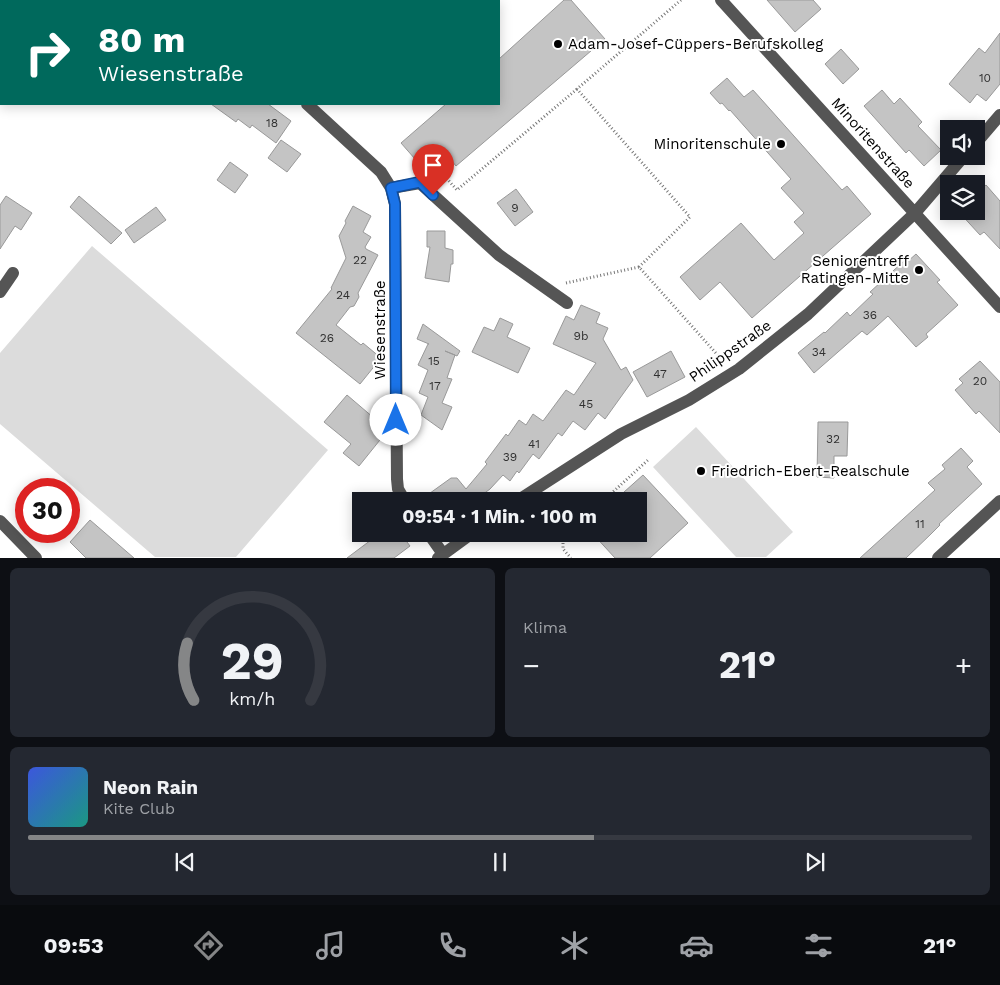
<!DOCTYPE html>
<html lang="de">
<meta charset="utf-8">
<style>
:root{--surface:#171b24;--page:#242831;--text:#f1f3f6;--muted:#9ea1a6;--line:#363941;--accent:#858687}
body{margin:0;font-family:"Work Sans",sans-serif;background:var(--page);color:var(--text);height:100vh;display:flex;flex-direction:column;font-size:19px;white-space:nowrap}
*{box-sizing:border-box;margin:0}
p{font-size:16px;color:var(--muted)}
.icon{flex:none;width:28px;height:28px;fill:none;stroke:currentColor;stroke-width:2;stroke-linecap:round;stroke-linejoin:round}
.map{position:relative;height:558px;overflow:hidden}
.side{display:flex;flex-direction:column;gap:10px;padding:10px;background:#0d0f14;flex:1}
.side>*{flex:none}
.hud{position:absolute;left:0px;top:0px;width:500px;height:105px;box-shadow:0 2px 12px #0003;background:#00695c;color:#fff;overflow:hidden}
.tools{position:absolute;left:940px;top:120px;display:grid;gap:10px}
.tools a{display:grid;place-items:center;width:45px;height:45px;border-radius:0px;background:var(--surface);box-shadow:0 2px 12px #0003;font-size:25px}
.speed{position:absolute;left:15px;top:478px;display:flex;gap:10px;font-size:25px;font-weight:700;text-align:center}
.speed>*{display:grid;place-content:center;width:65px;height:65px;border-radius:50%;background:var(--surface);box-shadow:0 2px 12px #0003;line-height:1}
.speed .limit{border:8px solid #d22;background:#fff;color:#111}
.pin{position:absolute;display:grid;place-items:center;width:42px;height:42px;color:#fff;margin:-51px -21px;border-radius:50% 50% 50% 0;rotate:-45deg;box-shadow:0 0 5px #0007}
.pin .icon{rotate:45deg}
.me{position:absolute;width:55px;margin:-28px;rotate:0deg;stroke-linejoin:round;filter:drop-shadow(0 0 4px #0008)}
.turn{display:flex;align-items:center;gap:18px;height:105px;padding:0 15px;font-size:22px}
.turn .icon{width:65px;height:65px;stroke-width:2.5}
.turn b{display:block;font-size:35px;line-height:42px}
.big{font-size:38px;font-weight:700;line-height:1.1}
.side .tile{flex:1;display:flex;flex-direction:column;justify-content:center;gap:8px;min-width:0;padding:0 18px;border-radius:8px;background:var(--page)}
.side .dial{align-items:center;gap:0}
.dial svg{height:130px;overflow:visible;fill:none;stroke:var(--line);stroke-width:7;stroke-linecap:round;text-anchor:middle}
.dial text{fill:var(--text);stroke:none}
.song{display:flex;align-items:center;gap:15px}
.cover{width:60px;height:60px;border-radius:8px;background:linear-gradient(135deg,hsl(230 70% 55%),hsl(170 70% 35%))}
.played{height:5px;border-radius:2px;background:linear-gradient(90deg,var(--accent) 60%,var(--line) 60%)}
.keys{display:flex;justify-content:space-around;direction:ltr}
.heat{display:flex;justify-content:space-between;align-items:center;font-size:28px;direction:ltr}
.side .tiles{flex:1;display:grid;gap:10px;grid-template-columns:1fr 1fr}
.tile:last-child{grid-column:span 2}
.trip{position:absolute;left:352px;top:492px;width:295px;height:50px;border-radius:0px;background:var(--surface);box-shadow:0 2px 12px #0003;font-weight:700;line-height:50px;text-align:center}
.dock{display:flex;height:80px;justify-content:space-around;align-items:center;background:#090b0e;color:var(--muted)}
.dock .icon{width:35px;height:35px}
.dock .current{color:var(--accent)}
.dock b{font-size:22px;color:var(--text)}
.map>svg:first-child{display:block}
.green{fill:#dcdcdc}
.building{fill:#c4c4c4;stroke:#999}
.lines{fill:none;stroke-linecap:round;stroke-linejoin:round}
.path{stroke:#777;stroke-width:3;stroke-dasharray:1 2.5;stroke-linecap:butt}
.minor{stroke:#555;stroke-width:12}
.route-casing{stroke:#114b97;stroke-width:12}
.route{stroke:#1a73e8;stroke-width:9}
.poi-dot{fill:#000;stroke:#fff;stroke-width:2}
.labels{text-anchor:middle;stroke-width:4;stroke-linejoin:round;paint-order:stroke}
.number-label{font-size:12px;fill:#313131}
.poi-label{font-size:15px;fill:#000;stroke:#fff;text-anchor:start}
.street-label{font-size:15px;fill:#000;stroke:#fff}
</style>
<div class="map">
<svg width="1000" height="558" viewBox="0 0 1000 558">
<rect width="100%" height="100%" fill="#fff"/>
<!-- green -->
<path class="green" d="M92,246L328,450L236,557H155L0,424V353Z
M696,427L793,532L766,557H736L653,467Z"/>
<!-- building -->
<path class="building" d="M564,0H571L605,39L456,166L442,149L422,167L401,143L446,104H499V59Z
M767,0H813L821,9L795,32Z
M1000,33V84L986,101L977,94L970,103L949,84L979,48L985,53Z
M841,49L859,69L843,84L825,64Z
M727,78L744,97L753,90L842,190L847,186L871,214L752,318L720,282L700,300L680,277L741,223L774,260L804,233L794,222L804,213L781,188L791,179L730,110L729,111L722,103L720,104L710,93Z
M882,90L894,104L900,98L922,122L918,126L941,150L924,166L909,150L906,153L864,106Z
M211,104H268L291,121L276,143L252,125L250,128L238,119L236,122Z
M281,140L301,154L287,172L268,158Z
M230,162L248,175L235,193L217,180Z
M986,185L1000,201V249L984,232L980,235L958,211H976V194Z
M516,189L533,212L515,226L497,203Z
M6,196L32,213L21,230L15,226L0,249V205Z
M79,196L122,233L111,244L70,207Z
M353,206L371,216L363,232L371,237L365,247L366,249L378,255L358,293L359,297L354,306L350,307L336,325L361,345L363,343L381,358L360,384L296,333L332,289L331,288L346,258L339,236L346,223L345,221Z
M156,207L166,220L134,243L125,230Z
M427,231H445V248L453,250V264H451L449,282L425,278L430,247H427Z
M916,254L940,280L937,282L958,305L926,334L928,337L916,347L888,316L867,335L862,331L814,373L798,353L824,332L825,333L847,312L850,316L873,294L870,292L905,260L907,262Z
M581,305L600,313L596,323L608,328L603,339L621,370L626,367L633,380L605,419L598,413L585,430L573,421L562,436L558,433L539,459L533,454L519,473L517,471L510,481L503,475L490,489L474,501H419L451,478H457L466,489L487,464L485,462L506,434L508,436L519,420L526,425L533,414L543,421L566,390L574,395L596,363L553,344L566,316L574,320Z
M500,318L513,324L507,337L530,348L518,373L472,352L484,327L494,331Z
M423,324L460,351L457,356L445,351L455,355L447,378L452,379L442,403L452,407L442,430L421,415L428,397L419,393L428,370L418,365L428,344H429L417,339Z
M671,351L685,377L647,397L633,372Z
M980,361L1000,382V433L979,411L976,414L955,390L963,383L959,379Z
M347,395L388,430L359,466L343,453L351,444L324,422Z
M818,422H848L847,456H834V478L817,477Z
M961,448L973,461L967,467L982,484L939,524L940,525L931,534L906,558H860L935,490L928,483L945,469L942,465Z
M643,475L688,523L650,558H615L593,534H639V501H614Z
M90,520L134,558H86L70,542Z
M379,534H401L410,546L394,558H347Z"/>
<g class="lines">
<!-- path -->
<path class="path" d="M435,165L457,190L577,89
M639,267L690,217L577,89L681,0
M566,283L639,267L723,361
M603,501L648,460
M567,534L563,539V549L571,558"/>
<!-- minor -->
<path class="minor" d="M182,0L184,1
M721,0L1000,307
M307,104L381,172L391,188L395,204L397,479L398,489L405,501
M976,143L1000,115
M391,188L420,183L499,255L567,303
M0,292L13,273
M517,501L621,434L689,400L739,369L808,314L915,213L964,156
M0,521L36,558
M429,534L443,554
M438,558L471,534
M938,558L1000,501"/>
</g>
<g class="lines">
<!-- route casing -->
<g class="route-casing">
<path id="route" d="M396,420L395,204L391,188L420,182L433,195"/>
</g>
<!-- route -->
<use href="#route" class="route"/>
</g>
<!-- markers -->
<g class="poi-dot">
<circle cx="558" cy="44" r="5"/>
<circle cx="781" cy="144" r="5"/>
<circle cx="919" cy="270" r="5"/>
<circle cx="701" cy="471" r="5"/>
</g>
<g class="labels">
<!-- number labels -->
<g class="number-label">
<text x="985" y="82">10</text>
<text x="272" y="127">18</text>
<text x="515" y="212">9</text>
<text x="360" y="264">22</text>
<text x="343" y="299">24</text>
<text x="870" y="319">36</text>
<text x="581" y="340">9b</text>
<text x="327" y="342">26</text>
<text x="819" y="356">34</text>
<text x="434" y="365">15</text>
<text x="660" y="378">47</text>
<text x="980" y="385">20</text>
<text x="435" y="390">17</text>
<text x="586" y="408">45</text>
<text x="833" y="443">32</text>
<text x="534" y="448">41</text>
<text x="510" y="461">39</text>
<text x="920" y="528">11</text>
</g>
<!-- poi labels -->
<g class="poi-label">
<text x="568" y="49">Adam-Josef-Cüppers-Berufskolleg</text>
<text x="771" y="149" text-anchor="end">Minoritenschule</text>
<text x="909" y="266" text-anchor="end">Seniorentreff<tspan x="909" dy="17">Ratingen-Mitte</tspan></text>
<text x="711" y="476">Friedrich-Ebert-Realschule</text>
</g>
<!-- street labels -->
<g class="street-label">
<text transform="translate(873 143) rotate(48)" y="5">Minoritenstraße</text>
<text transform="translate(380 330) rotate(-90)" y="5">Wiesenstraße</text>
<text transform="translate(730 351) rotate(-35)" y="5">Philippstraße</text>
</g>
</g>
</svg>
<div class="tools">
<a><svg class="icon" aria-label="sound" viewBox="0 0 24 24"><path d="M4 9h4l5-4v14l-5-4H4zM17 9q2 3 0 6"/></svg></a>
<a><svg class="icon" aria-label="layers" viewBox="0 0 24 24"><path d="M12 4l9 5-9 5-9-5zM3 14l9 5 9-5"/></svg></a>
</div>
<div class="speed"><div class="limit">30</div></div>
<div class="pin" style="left:433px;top:195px;background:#d93025"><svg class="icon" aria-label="arrive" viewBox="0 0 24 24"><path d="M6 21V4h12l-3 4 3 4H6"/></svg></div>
<svg class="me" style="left:396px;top:420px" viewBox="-20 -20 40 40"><circle r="19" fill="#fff"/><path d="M0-13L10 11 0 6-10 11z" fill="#1a73e8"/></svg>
<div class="trip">09:54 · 1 Min. · 100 m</div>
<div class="hud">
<div class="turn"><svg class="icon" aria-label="right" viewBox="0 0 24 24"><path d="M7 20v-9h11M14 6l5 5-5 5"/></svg><div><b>80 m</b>Wiesenstraße</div></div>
</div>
</div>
<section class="side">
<div class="tiles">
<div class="tile dial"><svg viewBox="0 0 100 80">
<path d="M14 69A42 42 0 1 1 86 69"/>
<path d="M14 69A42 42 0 0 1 10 34" stroke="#858687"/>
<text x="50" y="56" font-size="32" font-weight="700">29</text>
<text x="50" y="72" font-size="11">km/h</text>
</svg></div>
<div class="tile"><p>Klima</p>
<div class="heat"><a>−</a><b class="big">21°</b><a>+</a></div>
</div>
<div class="tile">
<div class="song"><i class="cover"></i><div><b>Neon Rain</b><p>Kite Club</p></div></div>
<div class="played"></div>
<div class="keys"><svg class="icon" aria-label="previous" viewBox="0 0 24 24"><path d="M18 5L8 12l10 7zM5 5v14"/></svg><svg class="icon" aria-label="pause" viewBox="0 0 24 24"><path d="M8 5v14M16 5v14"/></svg><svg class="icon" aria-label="next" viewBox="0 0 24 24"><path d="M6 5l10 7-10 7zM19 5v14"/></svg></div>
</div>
</div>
</section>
<nav class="dock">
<b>09:53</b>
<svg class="icon current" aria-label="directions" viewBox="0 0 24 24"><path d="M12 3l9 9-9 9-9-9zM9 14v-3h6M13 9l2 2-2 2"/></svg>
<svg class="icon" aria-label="music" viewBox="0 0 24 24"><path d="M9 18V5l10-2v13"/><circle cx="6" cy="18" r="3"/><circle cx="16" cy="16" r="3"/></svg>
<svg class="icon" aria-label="phone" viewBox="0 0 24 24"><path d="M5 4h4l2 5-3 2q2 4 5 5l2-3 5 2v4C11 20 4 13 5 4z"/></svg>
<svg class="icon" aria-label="climate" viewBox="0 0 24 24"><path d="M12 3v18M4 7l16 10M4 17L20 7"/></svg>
<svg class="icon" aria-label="car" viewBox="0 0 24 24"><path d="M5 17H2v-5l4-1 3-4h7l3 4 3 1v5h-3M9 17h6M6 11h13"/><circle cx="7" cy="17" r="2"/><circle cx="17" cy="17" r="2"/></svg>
<svg class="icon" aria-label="filters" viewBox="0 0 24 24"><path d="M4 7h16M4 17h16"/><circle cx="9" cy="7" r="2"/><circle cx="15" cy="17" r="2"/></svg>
<b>21°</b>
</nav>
